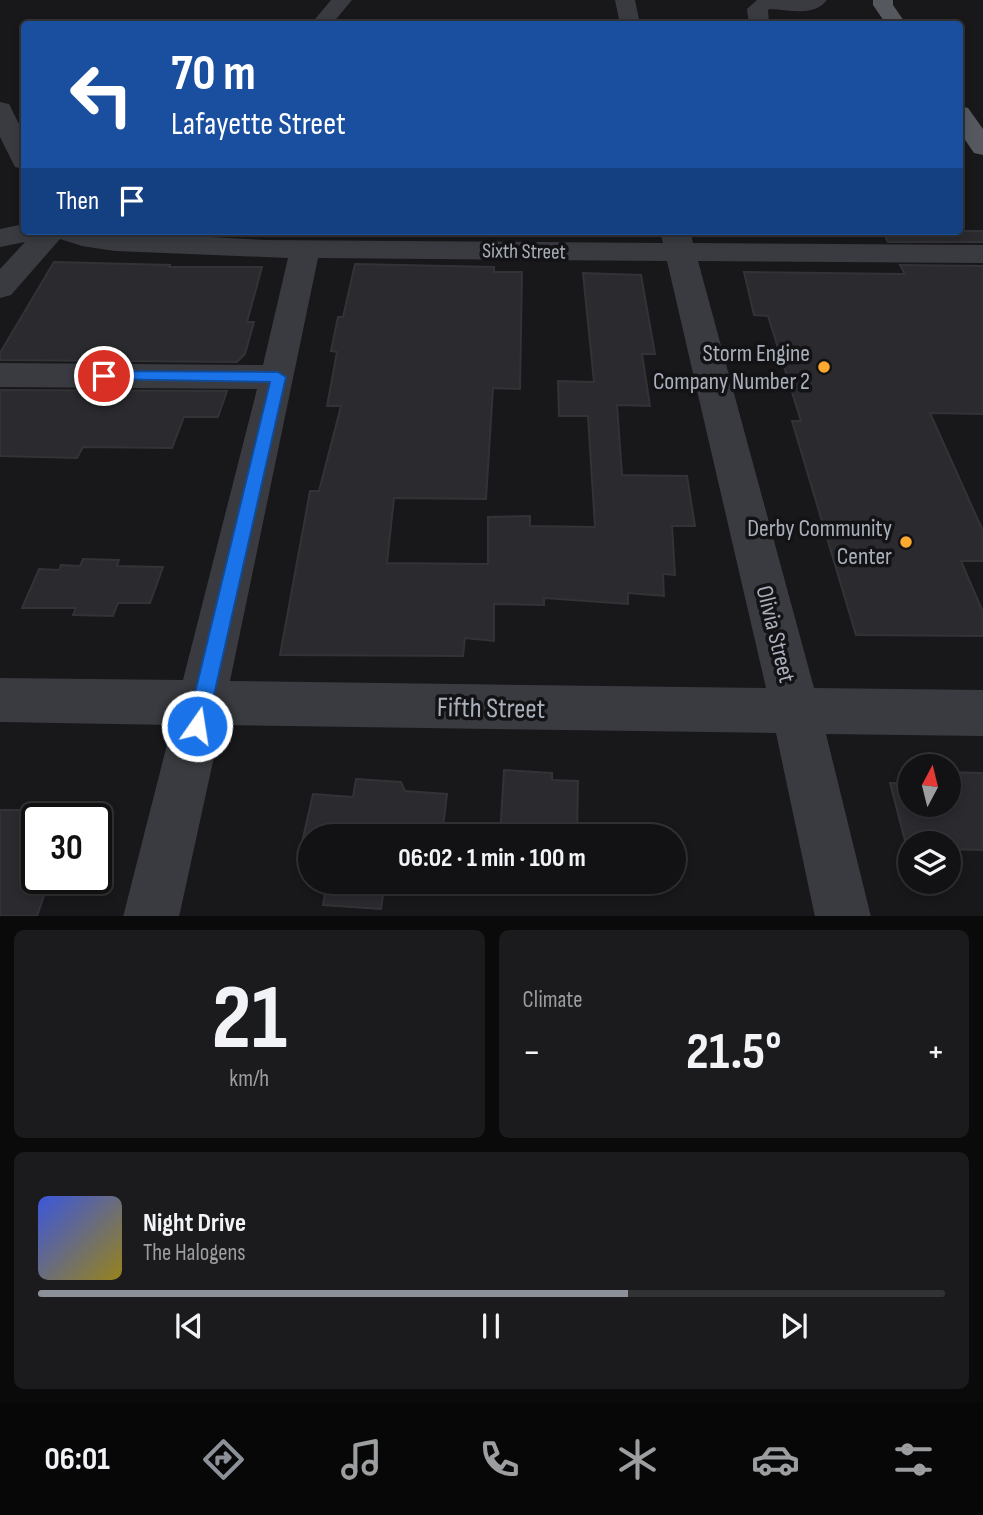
<!DOCTYPE html>
<meta charset="utf-8">
<style>
:root{--surface:#121214;--page:#1b1b1d;--text:#f1f3f6;--muted:#9c9ea0;--line:#313234;--accent:#8c9099}
body{margin:0;font-family:"Sofia Sans Condensed",sans-serif;background:var(--page);color:var(--text);height:100vh;display:flex;flex-direction:column;font-size:26px;white-space:nowrap}
*{box-sizing:border-box;margin:0}
p{font-size:23px;color:var(--muted)}
.icon{flex:none;width:38px;height:38px;fill:none;stroke:currentColor;stroke-width:2;stroke-linecap:round;stroke-linejoin:round}
.map{position:relative;height:916px;overflow:hidden}
.sheet{display:flex;flex-direction:column;gap:14px;padding:14px;background:#0a0a0b;flex:1}
.sheet>*{flex:none}
.guide{position:absolute;left:21px;top:21px;width:942px;height:214px;border-radius:7px;box-shadow:0 4px 10px #0003,0 0 0 2px var(--line);background:#1a4fa0;color:#fff;overflow:hidden}
.needle{width:46px;rotate:7deg}
.controls{position:absolute;left:898px;top:754px;display:grid;gap:14px}
.controls a{display:grid;place-items:center;width:63px;height:63px;border-radius:50%;background:var(--surface);box-shadow:0 4px 10px #0003,0 0 0 2px var(--line);font-size:35px}
.speed{position:absolute;left:21px;top:803px;display:flex;gap:14px;font-size:35px;font-weight:700;text-align:center}
.speed>*{display:grid;place-content:center;width:91px;height:91px;border-radius:50%;background:var(--surface);box-shadow:0 4px 10px #0003,0 0 0 2px var(--line);line-height:1}
.speed .limit{border:4px solid #111;border-radius:10px;background:#fff;color:#111}
.pin{position:absolute;display:grid;place-items:center;width:60px;height:60px;color:#fff;margin:-30px;border:4px solid #fff;border-radius:50%;box-shadow:0 2px 7px #0007}
.me{position:absolute;width:77px;margin:-38px;rotate:13deg;stroke-linejoin:round;filter:drop-shadow(0 0 5px #0008)}
.turn{display:flex;align-items:center;gap:24px;height:147px;padding:0 35px;font-size:32px}
.turn .icon{width:91px;height:91px;stroke-width:2.5}
.turn b{display:block;font-size:49px;line-height:60px}
.then{display:flex;align-items:center;height:66px;padding:0 35px;background:#0003;gap:14px;font-size:26px}
.big{font-size:52px;font-weight:700;line-height:1.1}
.sheet .card{flex:1;display:flex;flex-direction:column;justify-content:center;gap:10px;min-width:0;padding:0 24px;border-radius:10px;background:var(--page)}
.sheet .dial{align-items:center;gap:0}
.dial b{font-size:91px;line-height:1}
.song{display:flex;align-items:center;gap:21px}
.cover{width:84px;height:84px;border-radius:10px;background:linear-gradient(135deg,hsl(230 70% 55%),hsl(50 70% 35%))}
.played{height:7px;border-radius:4px;background:linear-gradient(90deg,var(--accent) 65%,var(--line) 65%)}
.keys{display:flex;justify-content:space-around;direction:ltr}
.heat{display:flex;justify-content:space-between;align-items:center;font-size:38px;direction:ltr}
.sheet .tiles{flex:1;display:grid;gap:14px;grid-template-columns:1fr 1fr}
.card:last-child{grid-column:span 2}
.trip{position:absolute;left:298px;top:824px;width:388px;height:70px;border-radius:35px;background:var(--surface);box-shadow:0 4px 10px #0003,0 0 0 2px var(--line);font-weight:700;line-height:70px;text-align:center}
.tabs{display:flex;height:112px;justify-content:space-around;align-items:center;background:#070708;color:var(--muted)}
.tabs .icon{width:49px;height:49px}
.tabs .current{color:var(--accent)}
.tabs b{font-size:32px;color:var(--text)}
.map>svg:first-child{display:block}
.building{fill:#2b2b2f;stroke:#323237;stroke-width:2}
.lines{fill:none;stroke-linecap:round;stroke-linejoin:round}
.minor{fill:#393b40;fill-rule:evenodd}
.major{fill:#55585f;fill-rule:evenodd}
.route{fill:#1a73e8;stroke:#114b97;stroke-width:2}
.poi-dot{fill:#fda82e;stroke:#131316;stroke-width:2.5}
.labels{text-anchor:middle;stroke-width:7;stroke-linejoin:round;paint-order:stroke}
.far-street-label{font-size:21px;fill:#aab0bb;stroke:#131316}
.poi-label{font-size:24px;fill:#aab0bb;stroke:#131316;text-anchor:end}
.street-label{font-size:24px;fill:#aab0bb;stroke:#131316}
.near-street-label{font-size:28px;fill:#aab0bb;stroke:#131316}
</style>
<div class="map">
<svg width="983" height="917" viewBox="0 0 983 917">
<rect width="100%" height="100%" fill="#18181b"/>
<!-- building -->
<path class="building" d="M882,231H983V242H888Z
M54,262L170,265L169,267H262L247,322H254L245,354L237,362L0,360V353Z
M355,264L494,267V272H522L520,389L493,388L486,499L394,498L387,563L488,564V517L530,516V526L595,527L588,416H559L558,381L594,382L583,273L641,275L655,354H642L650,406L617,405L622,475L687,476L695,526H672L675,575L663,574L664,596L628,593V604L544,598V605L494,604V641L465,638L463,656L280,655L310,491H319L341,406H327L337,352L331,351L338,317H343Z
M900,265L983,266V414L930,413L983,531V561H961L983,612V636L856,635L792,421H801L768,316L754,315L744,272L905,274Z
M0,390L227,391L218,417H184L172,448L83,447L77,458L0,456Z
M83,559L119,560L117,566L163,567L150,603H118L113,616L73,615L76,608H22L39,569L59,570L61,565L80,566Z
M504,770L552,773V780L578,781L577,836H500Z
M948,772L983,773V850L948,849V844H910V848H907L890,783L910,784V805H948Z
M356,779L401,782L405,791L447,794L442,836L303,838L313,794L353,797Z
M0,810H37V878H50L37,916H0Z
M327,882H385L381,909L323,905Z
M498,882H577V888L498,883Z"/>
<g class="lines">
<!-- minor -->
<path class="minor" d="M331,0H352L332,24H311Z
M615,0H635L640,24H620Z
M757,0H827C814,17 790,10 770,9L768,10L769,24H749L747,9Z
M0,102L9,104L24,134V169L15,167L0,137Z
M24,224V231H102L265,240L663,243L660,231H690L693,243L983,245V263L698,261L814,688L983,690V736L826,734L871,917H815L776,733L221,725L179,917H123L172,725L0,722V678L183,680L257,389L0,387V363L263,365L288,258L115,251L82,246L60,239L11,295L0,298V269L25,242L0,247V229ZM318,258L667,261L766,688L230,681Z"/>
<!-- major -->
<path class="major" d="M873,0H893V5L906,24H886L873,5Z
M959,106L968,108L983,129V155L974,153L959,131Z"/>
</g>
<!-- route -->
<path class="route" d="M104,371L278,372L286,377L207,726L204,733L197,736L190,733L187,726L270,382L99,379L97,376L99,372Z"/>
<!-- markers -->
<g class="poi-dot">
<circle cx="824" cy="367" r="7"/>
<circle cx="906" cy="542" r="7"/>
</g>
<g class="labels">
<!-- far-street labels -->
<g class="far-street-label">
<text transform="translate(524 251) rotate(1)" y="7">Sixth Street</text>
</g>
<!-- poi labels -->
<g class="poi-label">
<text x="810" y="361">Storm Engine<tspan x="810" dy="28">Company Number 2</tspan></text>
<text x="892" y="536">Derby Community<tspan x="892" dy="28">Center</tspan></text>
</g>
<!-- street labels -->
<g class="street-label">
<text transform="translate(776 634) rotate(76)" y="8">Olivia Street</text>
</g>
<!-- near-street labels -->
<g class="near-street-label">
<text transform="translate(491 707) rotate(1)" y="10">Fifth Street</text>
</g>
</g>
</svg>
<div class="controls">
<a><svg class="needle" viewBox="-14 -14 28 28"><path d="M0-13l5 13h-10z" fill="#e53935"/><path d="M0 13l5-13h-10z" fill="#9c9ea0"/></svg></a>
<a><svg class="icon" aria-label="layers" viewBox="0 0 24 24"><path d="M12 4l9 5-9 5-9-5zM3 14l9 5 9-5"/></svg></a>
</div>
<div class="speed"><div class="limit">30</div></div>
<div class="pin" style="left:104px;top:376px;background:#d93025"><svg class="icon" aria-label="arrive" viewBox="0 0 24 24"><path d="M6 21V4h12l-3 4 3 4H6"/></svg></div>
<svg class="me" style="left:197px;top:726px" viewBox="-20 -20 40 40"><circle r="17" fill="#1a73e8" stroke="#fff" stroke-width="3"/><path d="M0-11L8 9 0 5-8 9z" fill="#fff"/></svg>
<div class="trip">06:02 · 1 min · 100 m</div>
<div class="guide">
<div class="turn"><svg class="icon" aria-label="left" viewBox="0 0 24 24"><path d="M17 20v-9H6M10 6l-5 5 5 5"/></svg><div><b>70 m</b>Lafayette Street</div></div>
<div class="then">Then<svg class="icon" aria-label="arrive" viewBox="0 0 24 24"><path d="M6 21V4h12l-3 4 3 4H6"/></svg></div>
</div>
</div>
<section class="sheet">
<div class="tiles">
<div class="card dial"><b>21</b><p>km/h</p></div>
<div class="card"><p>Climate</p>
<div class="heat"><a>−</a><b class="big">21.5°</b><a>+</a></div>
</div>
<div class="card">
<div class="song"><i class="cover"></i><div><b>Night Drive</b><p>The Halogens</p></div></div>
<div class="played"></div>
<div class="keys"><svg class="icon" aria-label="previous" viewBox="0 0 24 24"><path d="M18 5L8 12l10 7zM5 5v14"/></svg><svg class="icon" aria-label="pause" viewBox="0 0 24 24"><path d="M8 5v14M16 5v14"/></svg><svg class="icon" aria-label="next" viewBox="0 0 24 24"><path d="M6 5l10 7-10 7zM19 5v14"/></svg></div>
</div>
</div>
</section>
<nav class="tabs">
<b>06:01</b>
<svg class="icon current" aria-label="directions" viewBox="0 0 24 24"><path d="M12 3l9 9-9 9-9-9zM9 14v-3h6M13 9l2 2-2 2"/></svg>
<svg class="icon" aria-label="music" viewBox="0 0 24 24"><path d="M9 18V5l10-2v13"/><circle cx="6" cy="18" r="3"/><circle cx="16" cy="16" r="3"/></svg>
<svg class="icon" aria-label="phone" viewBox="0 0 24 24"><path d="M5 4h4l2 5-3 2q2 4 5 5l2-3 5 2v4C11 20 4 13 5 4z"/></svg>
<svg class="icon" aria-label="climate" viewBox="0 0 24 24"><path d="M12 3v18M4 7l16 10M4 17L20 7"/></svg>
<svg class="icon" aria-label="car" viewBox="0 0 24 24"><path d="M5 17H2v-5l4-1 3-4h7l3 4 3 1v5h-3M9 17h6M6 11h13"/><circle cx="7" cy="17" r="2"/><circle cx="17" cy="17" r="2"/></svg>
<svg class="icon" aria-label="filters" viewBox="0 0 24 24"><path d="M4 7h16M4 17h16"/><circle cx="9" cy="7" r="2"/><circle cx="15" cy="17" r="2"/></svg>
</nav>
